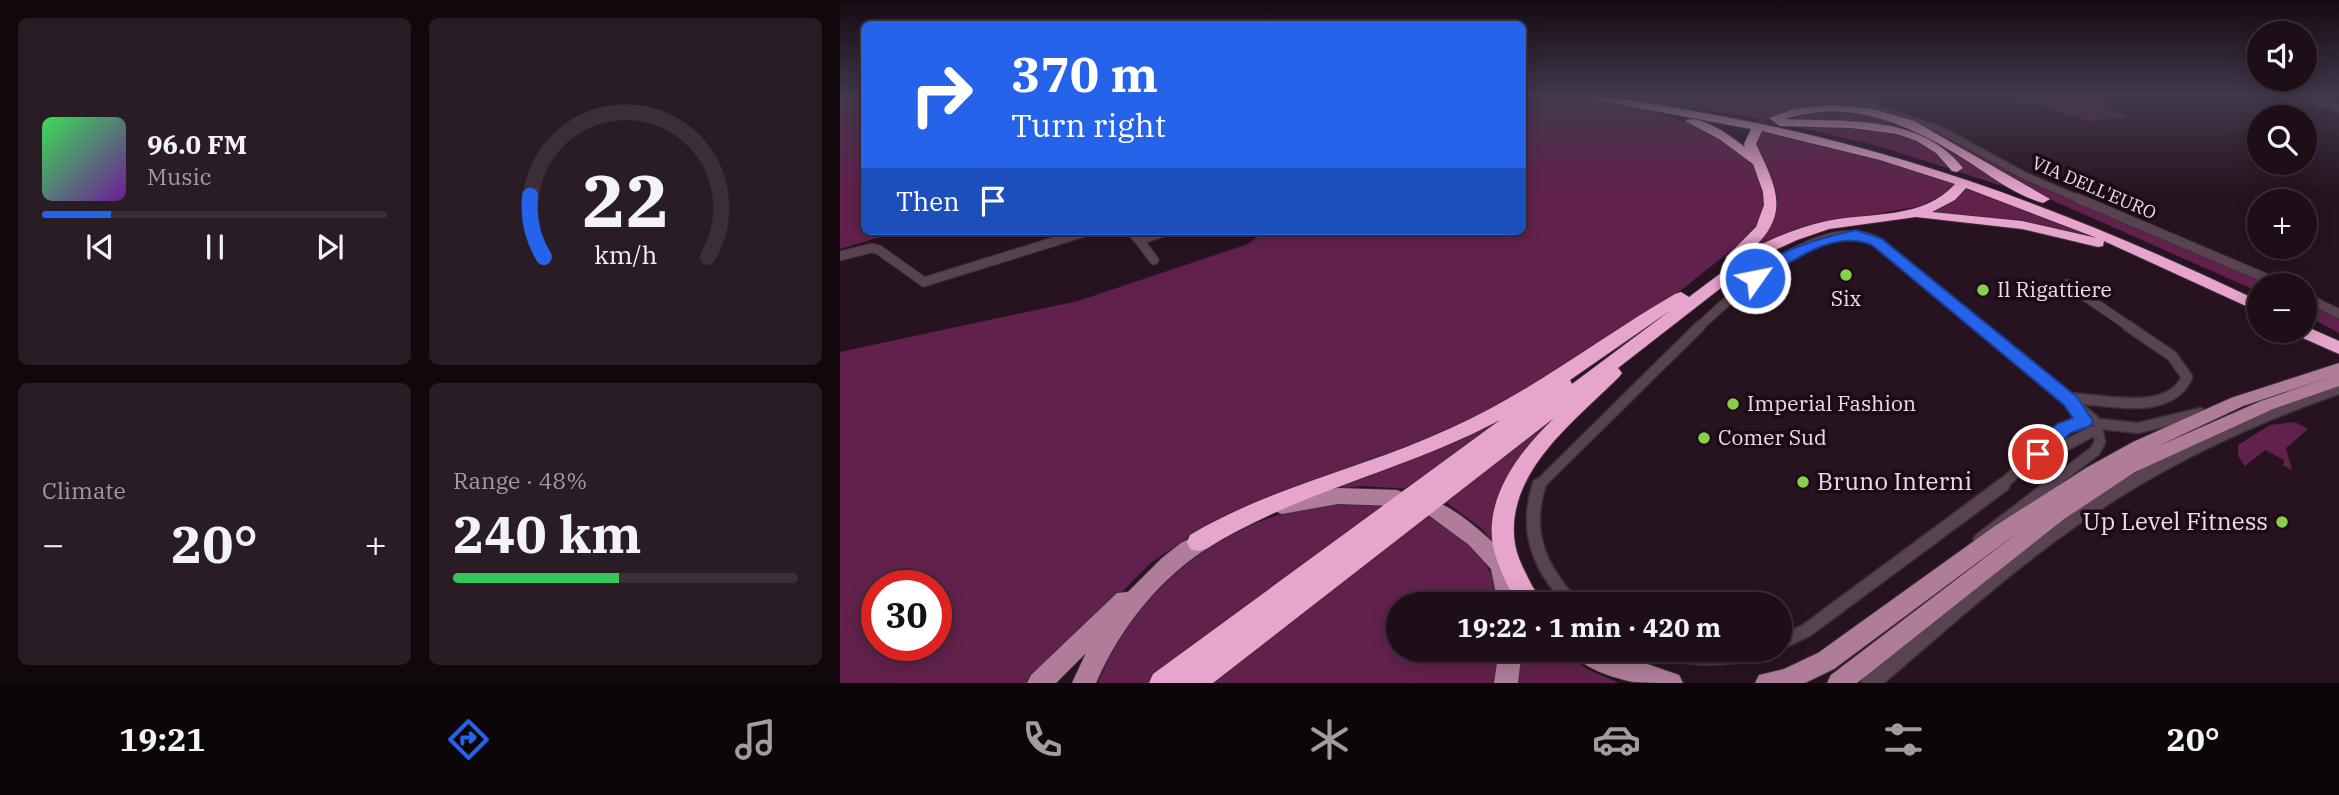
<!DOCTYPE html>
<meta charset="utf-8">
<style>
:root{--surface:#1d0e17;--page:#2a1c24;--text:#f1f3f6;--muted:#a09ca1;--line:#3b2e36;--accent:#2563eb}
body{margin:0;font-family:"IBM Plex Serif",serif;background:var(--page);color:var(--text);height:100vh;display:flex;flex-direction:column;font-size:26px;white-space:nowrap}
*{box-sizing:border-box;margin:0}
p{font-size:23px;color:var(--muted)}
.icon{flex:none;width:38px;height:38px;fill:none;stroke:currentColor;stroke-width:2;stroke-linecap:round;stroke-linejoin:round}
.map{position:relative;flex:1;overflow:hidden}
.side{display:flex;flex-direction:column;gap:18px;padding:18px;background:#10080d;width:840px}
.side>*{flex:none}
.guide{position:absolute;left:21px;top:21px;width:665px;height:214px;border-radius:10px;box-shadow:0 4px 18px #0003,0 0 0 2px var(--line);background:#2563eb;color:#fff;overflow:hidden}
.buttons{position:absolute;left:1407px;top:21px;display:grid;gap:14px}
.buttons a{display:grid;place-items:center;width:70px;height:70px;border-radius:50%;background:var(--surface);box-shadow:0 4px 18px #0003,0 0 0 2px var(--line);font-size:35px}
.speed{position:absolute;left:21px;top:570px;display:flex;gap:14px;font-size:35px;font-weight:700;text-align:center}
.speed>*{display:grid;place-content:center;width:91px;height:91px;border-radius:50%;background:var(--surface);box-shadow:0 4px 18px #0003,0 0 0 2px var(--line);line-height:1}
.speed .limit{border:10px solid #d22;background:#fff;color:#111}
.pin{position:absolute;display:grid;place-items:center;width:60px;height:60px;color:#fff;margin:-30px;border:4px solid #fff;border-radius:50%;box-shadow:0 2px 7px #0007}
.me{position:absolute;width:77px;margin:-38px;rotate:57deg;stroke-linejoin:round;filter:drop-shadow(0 0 5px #0008)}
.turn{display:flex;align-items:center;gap:24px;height:147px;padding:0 35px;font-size:32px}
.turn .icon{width:91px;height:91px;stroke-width:2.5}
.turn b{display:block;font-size:49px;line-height:60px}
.then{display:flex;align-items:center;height:66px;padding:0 35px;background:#0003;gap:14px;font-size:26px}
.big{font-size:52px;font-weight:700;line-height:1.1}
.side .tile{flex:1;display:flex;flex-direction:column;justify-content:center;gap:10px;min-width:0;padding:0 24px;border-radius:10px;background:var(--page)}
.side .dial{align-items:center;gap:0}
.dial svg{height:182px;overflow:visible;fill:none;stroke:var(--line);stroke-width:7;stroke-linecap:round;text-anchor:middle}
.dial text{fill:var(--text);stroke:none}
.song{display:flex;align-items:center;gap:21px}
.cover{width:84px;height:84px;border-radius:10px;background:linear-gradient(135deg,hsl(130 70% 55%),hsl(280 70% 35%))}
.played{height:7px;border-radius:4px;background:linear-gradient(90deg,var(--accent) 20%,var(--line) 20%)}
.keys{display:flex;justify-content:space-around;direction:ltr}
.heat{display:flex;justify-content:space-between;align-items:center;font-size:38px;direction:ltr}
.charge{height:10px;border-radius:5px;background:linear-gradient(90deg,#34c759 48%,var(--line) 0)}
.side .tiles{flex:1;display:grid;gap:18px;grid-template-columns:repeat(2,1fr)}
.trip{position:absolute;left:546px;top:592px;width:406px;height:70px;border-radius:35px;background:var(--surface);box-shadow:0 4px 18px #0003,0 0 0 2px var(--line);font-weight:700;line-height:70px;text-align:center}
.menu{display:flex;height:112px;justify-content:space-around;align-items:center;background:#0c0609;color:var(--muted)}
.menu .icon{width:49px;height:49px}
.menu .on{color:var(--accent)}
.menu b{font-size:32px;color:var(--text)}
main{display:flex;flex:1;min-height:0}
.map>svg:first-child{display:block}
.green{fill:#62214c;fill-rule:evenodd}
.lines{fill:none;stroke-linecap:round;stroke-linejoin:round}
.motorway-tunnel{stroke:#45313d;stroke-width:12;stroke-dasharray:12 6;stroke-linecap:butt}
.minor-far3-casing{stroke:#3b2e35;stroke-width:9}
.minor-far2-casing{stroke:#3b2e35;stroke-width:11}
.minor-far1-casing{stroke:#3b2e35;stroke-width:13}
.minor-casing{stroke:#3b2e35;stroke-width:16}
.tertiary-casing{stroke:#3b2e35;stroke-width:3}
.primary-casing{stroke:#3b2e35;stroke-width:2}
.motorway-casing{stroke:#3b2e35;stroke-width:2}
.minor-far3{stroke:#5a4350;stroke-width:7}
.minor-far2{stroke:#5a4350;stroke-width:9}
.minor-far1{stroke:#5a4350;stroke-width:10}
.minor{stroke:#5a4350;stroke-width:13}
.tertiary{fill:#5a4350;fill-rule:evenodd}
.primary{fill:#af7d9a;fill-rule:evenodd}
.motorway{fill:#e7a4cc;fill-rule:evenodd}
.route{fill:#2563eb;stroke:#184099;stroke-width:2}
.poi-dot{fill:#88cf49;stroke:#1d0a16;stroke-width:2.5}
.labels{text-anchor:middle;stroke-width:7;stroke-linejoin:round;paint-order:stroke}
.far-street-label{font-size:18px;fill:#eddee6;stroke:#1d0a16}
.poi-label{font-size:21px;fill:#eddee6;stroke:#1d0a16;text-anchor:start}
.near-poi-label{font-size:24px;fill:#eddee6;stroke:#1d0a16;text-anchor:start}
</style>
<main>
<section class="side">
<div class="tiles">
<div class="tile">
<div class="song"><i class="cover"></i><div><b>96.0 FM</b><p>Music</p></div></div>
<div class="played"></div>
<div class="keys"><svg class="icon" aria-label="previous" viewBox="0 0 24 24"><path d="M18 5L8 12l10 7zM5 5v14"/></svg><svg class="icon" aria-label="pause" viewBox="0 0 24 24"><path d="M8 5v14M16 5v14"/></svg><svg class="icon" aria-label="next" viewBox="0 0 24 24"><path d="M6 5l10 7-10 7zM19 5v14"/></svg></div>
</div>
<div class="tile dial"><svg viewBox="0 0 100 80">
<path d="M14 69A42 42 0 1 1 86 69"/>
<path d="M14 69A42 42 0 0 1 8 42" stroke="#2563eb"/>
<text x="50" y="56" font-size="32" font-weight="700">22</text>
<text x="50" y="72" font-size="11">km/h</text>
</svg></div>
<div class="tile"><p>Climate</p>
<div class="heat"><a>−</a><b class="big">20°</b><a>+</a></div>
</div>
<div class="tile"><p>Range · 48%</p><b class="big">240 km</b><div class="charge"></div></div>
</div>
</section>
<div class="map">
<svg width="1499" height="683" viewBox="0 0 1499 683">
<rect width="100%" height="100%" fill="#27131f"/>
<!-- green -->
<path class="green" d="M0,96H24V231H60L0,249Z
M683,96H716L803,109L865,128L914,164L921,175L925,209L913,233L840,291L668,404L604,434L422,499L365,526L312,562L190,683H0V352L238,301L408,244L425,231H682ZM37,586H96V646H37Z
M787,96H1001L1088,126L1146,159L1215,192L1437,285H1419V292L1180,186C1148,170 1120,146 1088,130C1045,108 978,97 932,117L997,111L1056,120L1088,133L1148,174L1187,194L1039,146L945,124C988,125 1030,122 1070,138C1087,144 1111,167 1120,169C1087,112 984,127 930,120C882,113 835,104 787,96Z
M1171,96H1248L1288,117L1248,121Z
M921,130L1090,174L1280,247L1220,231L1085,213L1112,201L975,224L911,250C952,212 936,189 914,147Z
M1465,299L1499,317V333L1465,315Z
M737,396L681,462L656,545L641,528L603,500Z
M693,397L570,489L521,486L502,488L504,483Z
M1455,422L1468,429L1446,448L1452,470L1443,465L1444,460L1425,450L1405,466L1398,456V445L1430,425Z
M499,502L550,505L309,683H258C290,603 358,540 441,514C460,508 480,506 499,502Z
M584,514C624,528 653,563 661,604H558V649H662L656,683H367Z
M681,649H718L749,670L779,683H675Z"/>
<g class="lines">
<!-- motorway-tunnel -->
<path class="motorway-tunnel" d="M916,130L935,118"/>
<!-- minor-far3 casing -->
<g class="minor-far3-casing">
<path id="minor-far3" d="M1463,96L1499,109
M1017,102L1101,130L1185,176L1241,200"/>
</g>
<!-- minor-far2 casing -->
<g class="minor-far2-casing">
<path id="minor-far2" d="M1237,198L1442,285
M291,231L299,240L327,231
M299,240L314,260
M0,256L32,248L39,250L84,282L248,231
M1227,284L1290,327
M1465,297L1499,314
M859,327C896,292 982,212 1038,242C1048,248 1057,259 1067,266C1091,287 1116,307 1141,327"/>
</g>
<!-- minor-far1 casing -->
<g class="minor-far1-casing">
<path id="minor-far1" d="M1139,326L1254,420
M1228,398C1264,399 1329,418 1347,377L1332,356L1288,326
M1260,424L1298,428L1360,413
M1193,463L1253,431
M698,486L860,326
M1161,486L1224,428L1244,421L1238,411
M1209,486L1255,451L1260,442L1258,432"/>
</g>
<!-- minor casing -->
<g class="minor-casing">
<path id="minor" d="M699,485C684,533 700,569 733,604
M1140,540L1212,485
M940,643L967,630L1163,485
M814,649C852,661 888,662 926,649"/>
</g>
<!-- tertiary casing -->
<g class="tertiary-casing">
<path id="tertiary" d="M1499,385V394C1413,424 1331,462 1255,513C1180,563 1113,624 1044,683H1021L1023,677C1085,626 1145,574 1210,528C1297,466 1396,414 1499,385Z"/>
</g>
<!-- primary casing -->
<g class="primary-casing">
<path id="primary" d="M1499,363V374L1403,406L1314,448L1421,401L1499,374V386L1433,409L1295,472L1224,519L1017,683H987L991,675L1184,528L994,669L965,683H915L919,675L944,669L978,653L1155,526L1246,468L1293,442L1391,398Z
M498,488L557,490L564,493L567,498L564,503L557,506L498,504L442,514L435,511L432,506L435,501L442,498Z
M594,501C627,512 688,572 703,604H658L651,569L629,545L587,514L584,509L587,504Z
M367,530L374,532L377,538L374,544C321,576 281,626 256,683H232L246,653L216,683H187L191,675L277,593L288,592L322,558L341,543Z
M659,649H682L678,683H654Z
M731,649H764L839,675L843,683C827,683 808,683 793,682C774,678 739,668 731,649Z"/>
</g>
<!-- motorway casing -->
<g class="motorway-casing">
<path id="motorway" d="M734,96C783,96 832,107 880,116C1069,150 1246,218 1419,301V312L1264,241L1263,246L1258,247L1182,229L1076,217L989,229L957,240L922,256L778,368L782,373L779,377C735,421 664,473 675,544C678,562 689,578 696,594L693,601L686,604L675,601C667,584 657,565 653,546C644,497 680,451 714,418L373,683H309L313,674L660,420C565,471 458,491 366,549L358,551L350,549L347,542L350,535C432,486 525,468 611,428C693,391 759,338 835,294L841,292L849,297L897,261L889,260L886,257L916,227L924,205L923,192L913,164L879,139L845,121C858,112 894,138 905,147L904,144L911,129ZM922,131L1040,160L1115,184C1083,220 1030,212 987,221C960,227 933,237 910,251C952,214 936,187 916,144ZM1126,188L1257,238L1182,221L1092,212L1115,200ZM831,310L732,384L730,380Z
M992,105L1033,109L1074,121L1210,199L1203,203C1178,196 1154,179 1132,164C1075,127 1014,97 945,119C1007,122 1081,114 1123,168L1117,172L1112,171L1096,153L1077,141L1057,134L1011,128L940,126L929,118L953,109Z
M1465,326L1499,341V354L1456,335L1453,331H1465Z"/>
</g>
<!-- minor-far3 -->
<use href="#minor-far3" class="minor-far3"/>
<!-- minor-far2 -->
<use href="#minor-far2" class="minor-far2"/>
<!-- minor-far1 -->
<use href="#minor-far1" class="minor-far1"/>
<!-- minor -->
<use href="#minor" class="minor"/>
<!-- tertiary -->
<use href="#tertiary" class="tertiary"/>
<!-- primary -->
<use href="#primary" class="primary"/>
<!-- motorway -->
<use href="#motorway" class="motorway"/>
</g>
<!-- sky -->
<linearGradient id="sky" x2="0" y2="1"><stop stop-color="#150a11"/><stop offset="0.5" stop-color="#41394d"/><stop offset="1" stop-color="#41394d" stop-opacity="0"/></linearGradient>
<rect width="1499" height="192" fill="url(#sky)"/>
<!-- route -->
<path class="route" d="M1016,230L1042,239L1237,397L1253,421L1250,426L1230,433L1205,459H1192L1189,454L1192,449L1217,424L1233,418L1224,405L1032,245C993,229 953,261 920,281L915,283L908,278C934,250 980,238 1016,230Z"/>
<!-- markers -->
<g class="poi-dot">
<circle cx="1006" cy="275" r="7"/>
<circle cx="1143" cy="290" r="7"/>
<circle cx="893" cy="404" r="7"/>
<circle cx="864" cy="438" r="7"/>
<circle cx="963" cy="482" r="7"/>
<circle cx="1442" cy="522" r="7"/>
</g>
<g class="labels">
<!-- far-street labels -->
<g class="far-street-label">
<text transform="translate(1254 188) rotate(23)" y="6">VIA DELL'EURO</text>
</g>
<!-- poi labels -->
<g class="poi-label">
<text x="1157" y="297">Il Rigattiere</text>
<text x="1006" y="306" text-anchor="middle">Six</text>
<text x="907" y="411">Imperial Fashion</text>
<text x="878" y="445">Comer Sud</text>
</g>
<!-- near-poi labels -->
<g class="near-poi-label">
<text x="977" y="490">Bruno Interni</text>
<text x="1428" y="530" text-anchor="end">Up Level Fitness</text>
</g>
</g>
</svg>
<div class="buttons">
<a><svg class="icon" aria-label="sound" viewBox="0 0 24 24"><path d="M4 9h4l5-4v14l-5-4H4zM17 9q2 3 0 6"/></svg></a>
<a><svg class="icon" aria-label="search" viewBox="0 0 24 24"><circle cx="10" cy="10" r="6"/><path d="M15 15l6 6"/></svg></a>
<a>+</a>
<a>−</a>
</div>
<div class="speed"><div class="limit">30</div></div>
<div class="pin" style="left:1198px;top:454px;background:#d93025"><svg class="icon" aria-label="arrive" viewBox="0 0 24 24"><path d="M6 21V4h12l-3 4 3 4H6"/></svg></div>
<svg class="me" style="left:915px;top:278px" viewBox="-20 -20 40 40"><circle r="17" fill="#2563eb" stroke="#fff" stroke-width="3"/><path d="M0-11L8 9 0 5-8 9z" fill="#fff"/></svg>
<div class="trip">19:22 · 1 min · 420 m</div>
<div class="guide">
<div class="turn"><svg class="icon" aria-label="right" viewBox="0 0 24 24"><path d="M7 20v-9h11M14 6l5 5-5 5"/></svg><div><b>370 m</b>Turn right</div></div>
<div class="then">Then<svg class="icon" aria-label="arrive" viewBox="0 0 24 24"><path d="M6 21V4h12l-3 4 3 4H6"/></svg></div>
</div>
</div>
</main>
<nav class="menu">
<b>19:21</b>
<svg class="icon on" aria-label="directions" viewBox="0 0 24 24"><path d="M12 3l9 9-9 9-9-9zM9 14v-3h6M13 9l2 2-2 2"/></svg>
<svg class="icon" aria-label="music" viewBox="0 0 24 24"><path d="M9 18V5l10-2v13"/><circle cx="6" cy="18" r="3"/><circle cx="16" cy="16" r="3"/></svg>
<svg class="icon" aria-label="phone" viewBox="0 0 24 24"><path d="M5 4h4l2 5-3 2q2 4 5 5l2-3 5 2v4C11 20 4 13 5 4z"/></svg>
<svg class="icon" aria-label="climate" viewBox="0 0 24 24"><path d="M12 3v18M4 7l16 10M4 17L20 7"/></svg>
<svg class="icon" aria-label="car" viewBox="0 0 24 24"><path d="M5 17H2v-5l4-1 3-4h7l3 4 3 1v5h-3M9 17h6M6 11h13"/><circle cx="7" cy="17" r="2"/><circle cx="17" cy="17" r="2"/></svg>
<svg class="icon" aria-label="filters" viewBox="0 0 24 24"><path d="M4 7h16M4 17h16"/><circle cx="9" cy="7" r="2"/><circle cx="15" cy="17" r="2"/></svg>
<b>20°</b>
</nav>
